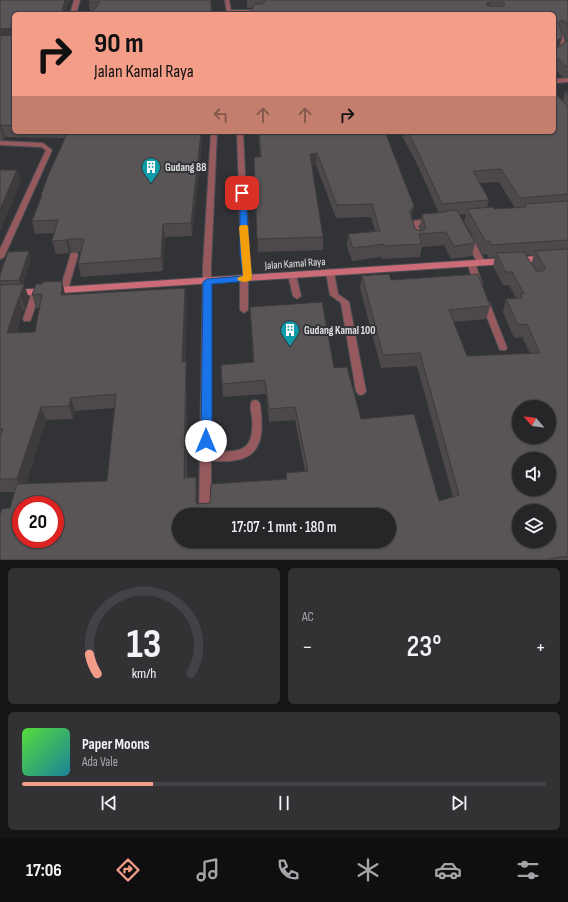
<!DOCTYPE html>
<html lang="id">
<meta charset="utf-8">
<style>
:root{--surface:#262629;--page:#323235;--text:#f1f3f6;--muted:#a4a5a8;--line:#424346;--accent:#f49e8a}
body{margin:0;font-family:"Sofia Sans Condensed",sans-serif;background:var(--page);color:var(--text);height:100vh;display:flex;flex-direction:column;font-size:15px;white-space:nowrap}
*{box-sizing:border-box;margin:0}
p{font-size:13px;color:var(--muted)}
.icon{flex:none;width:22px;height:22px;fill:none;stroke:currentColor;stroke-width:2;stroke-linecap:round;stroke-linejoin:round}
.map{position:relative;height:560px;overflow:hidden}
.sheet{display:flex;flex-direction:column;gap:8px;padding:8px;background:#151517;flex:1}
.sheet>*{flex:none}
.banner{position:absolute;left:12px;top:12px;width:544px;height:122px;border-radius:6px;box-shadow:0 1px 3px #0004,0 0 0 1px var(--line);background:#f49e8a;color:#111;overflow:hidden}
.needle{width:26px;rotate:299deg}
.fabs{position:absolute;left:512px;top:400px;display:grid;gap:8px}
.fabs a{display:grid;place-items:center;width:44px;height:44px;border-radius:50%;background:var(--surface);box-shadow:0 1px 3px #0004,0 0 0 1px var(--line);font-size:20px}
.speed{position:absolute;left:12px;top:496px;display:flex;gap:8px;font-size:20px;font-weight:700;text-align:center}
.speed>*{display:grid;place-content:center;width:52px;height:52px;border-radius:50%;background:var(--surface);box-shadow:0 1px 3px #0004,0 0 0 1px var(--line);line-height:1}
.speed .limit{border:6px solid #d22;background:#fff;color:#111}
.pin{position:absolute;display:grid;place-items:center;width:34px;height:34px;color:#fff;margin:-17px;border-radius:8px;box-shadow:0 2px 6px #0006}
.me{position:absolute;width:44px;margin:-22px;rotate:0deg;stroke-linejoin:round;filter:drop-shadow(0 0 3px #0008)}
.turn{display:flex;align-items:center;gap:14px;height:84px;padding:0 16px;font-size:18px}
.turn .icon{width:52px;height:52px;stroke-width:2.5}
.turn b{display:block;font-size:28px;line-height:34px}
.lanes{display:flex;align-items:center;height:38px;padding:0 16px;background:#0003;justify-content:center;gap:20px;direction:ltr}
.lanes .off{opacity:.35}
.big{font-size:30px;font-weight:600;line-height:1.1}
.sheet .tile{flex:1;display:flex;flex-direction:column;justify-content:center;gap:6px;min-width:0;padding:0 14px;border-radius:6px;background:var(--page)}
.sheet .dial{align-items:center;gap:0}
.dial svg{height:104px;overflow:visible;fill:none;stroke:var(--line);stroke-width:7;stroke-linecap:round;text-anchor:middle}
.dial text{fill:var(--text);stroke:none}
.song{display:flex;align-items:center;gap:12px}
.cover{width:48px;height:48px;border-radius:6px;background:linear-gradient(135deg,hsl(110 70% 55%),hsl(190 70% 35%))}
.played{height:4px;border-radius:2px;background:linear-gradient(90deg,var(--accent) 25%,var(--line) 25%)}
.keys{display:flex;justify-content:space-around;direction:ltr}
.heat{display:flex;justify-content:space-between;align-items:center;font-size:22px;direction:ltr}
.sheet .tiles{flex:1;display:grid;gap:8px;grid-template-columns:1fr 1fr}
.tile:last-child{grid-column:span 2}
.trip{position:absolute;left:172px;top:508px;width:224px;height:40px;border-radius:20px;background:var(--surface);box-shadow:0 1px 3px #0004,0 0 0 1px var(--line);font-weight:600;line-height:40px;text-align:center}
.tabs{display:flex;height:64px;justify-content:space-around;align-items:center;background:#0f0f10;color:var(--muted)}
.tabs .icon{width:28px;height:28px}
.tabs .on{color:var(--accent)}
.tabs b{font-size:18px;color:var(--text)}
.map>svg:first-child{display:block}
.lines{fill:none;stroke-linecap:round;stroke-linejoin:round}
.lane-casing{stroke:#4e4f53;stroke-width:2}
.street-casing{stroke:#4e4f53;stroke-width:2}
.secondary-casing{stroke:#4e4f53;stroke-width:2}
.lane{fill:#95595e;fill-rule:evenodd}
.street{fill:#95595e;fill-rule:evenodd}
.secondary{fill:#cb6c76;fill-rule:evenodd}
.wall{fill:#4d4849;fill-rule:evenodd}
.shaded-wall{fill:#3e3b3c}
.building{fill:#595455;stroke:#3e3b3c;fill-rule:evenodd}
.route{fill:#1a73e8;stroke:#114b97}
.slow{fill:#f59e0b}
.labels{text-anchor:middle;stroke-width:4;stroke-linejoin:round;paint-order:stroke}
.poi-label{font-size:11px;font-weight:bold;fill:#e1e2e4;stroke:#323337;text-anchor:start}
.street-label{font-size:11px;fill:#e1e2e4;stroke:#323337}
</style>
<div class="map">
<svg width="568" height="560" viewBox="0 0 568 560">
<rect width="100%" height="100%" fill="#323337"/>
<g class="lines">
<!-- lane casing -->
<g class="lane-casing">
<path id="lane" d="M225,0H229L231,10H260L262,11L260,12H231V14H227Z
M558,32L562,33L567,48L554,57V53L561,48Z
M568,78V82L554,83V79Z
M211,132H217L211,266V452C240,451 255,454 252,416C251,411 249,406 252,401L255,400L258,401L260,404C263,427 265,456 236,460C228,462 219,461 211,461V515H199L203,266Z
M237,132H243L249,254L252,278L248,281V310L244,313L240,310V279L244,276L241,254Z
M0,141L43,143L52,150L4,257L0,259V249L46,150L41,147L0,145Z
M431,219H434L435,221L434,223L418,225L421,234L420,236H414L410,223L411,221Z
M466,237H472L473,239L485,262L484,264H478L465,239Z
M71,253H77L78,255L68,290L64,293L60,290Z
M468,261H474L475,263L482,283L481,285H475L474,283L467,263Z
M330,269L334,272L338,294L349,302L366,391L364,394L361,395L358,394L356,391L341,303L330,295L326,272Z
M292,272L296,275L301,296L297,299L293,296L288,275Z
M36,289L40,292L31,319L30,321H24L23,319L32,292Z
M485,299L489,302L507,348L506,350H500L499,348L481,302Z
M199,541H211V560H199Z"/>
</g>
<!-- street casing -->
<g class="street-casing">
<path id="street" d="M74,0H80L76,14H70Z"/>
</g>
<!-- secondary casing -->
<g class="secondary-casing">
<path id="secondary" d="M568,254V260L0,297V291Z"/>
</g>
<!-- lane -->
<use href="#lane" class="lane"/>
<!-- street -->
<use href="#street" class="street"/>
<!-- secondary -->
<use href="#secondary" class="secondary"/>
</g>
<!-- wall -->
<path class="wall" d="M0,0H69L67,6V10L14,14V132H203L192,236L165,237L163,271L81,277L78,264L81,252H71L69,253L56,254L52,241L54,233L35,234L32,221L41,198V195L65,138L5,137L4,140H0Z
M89,0H211L212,14H91L93,12H90L89,2Z
M247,0H568V77H562L556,70H554V14L247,8ZM561,32L563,33L566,41L560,46Z
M565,92H568V560H0L10,508L14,492H0V275L31,258L23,284L29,298L25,310H23L16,333L35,332L39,308H36L32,295L42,284L62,281L65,295L185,288L187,301L185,361L187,375V477L198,490V503H210L286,479V473L305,471L295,420L269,422L266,394L223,397L222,384L253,362L250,307L334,368L361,419L439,501L453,497L417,366L381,368L360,288L362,275L391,280L490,306L486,319L453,322L467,356L530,353L522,337L514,338L503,312L506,299L516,298L509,285H503L493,266L495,257L488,258L487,254L483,255L464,221L466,214L459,215L475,243L472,256L451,259L444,245L422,247L420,257L382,259V257L352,261L347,247L348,234L375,231L371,217L336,218L316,165L312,166L323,237V250L258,252L254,157H260L258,132H385L414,206L412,218L415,229L420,231H421L420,226L422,214L439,213L416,162L400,132H554ZM499,182L515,208L494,209L487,207L489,200L480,183ZM526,255H534L531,264ZM115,408L107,481L26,484L46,420L73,419L75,411ZM179,515L389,541L198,548V541Z"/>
<!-- shaded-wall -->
<path class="shaded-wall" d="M63,0H69L67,6V10L66,14H61Z
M490,2L488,12L486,4Z
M11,28L14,38L0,40V29Z
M562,37L559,47L554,52L555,42Z
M1,125L5,137L4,140L0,128Z
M201,132H203L192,236L191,223Z
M317,153L316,165L310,166V154Z
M17,170L21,182L0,231V209Z
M414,206L412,219L410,212Z
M163,224L165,237L163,271L161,258Z
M68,239L71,252L69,253L66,240Z
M29,251L31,258L22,288L19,280Z
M62,281L65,294L66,305L62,292Z
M24,284L29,298L25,310L20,296Z
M185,288L187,301L184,375L182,362Z
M19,297L23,310L12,347L7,333Z
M186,361L187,375L186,491L184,478Z
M71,398L75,411L73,419L69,406Z
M41,407L46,420L23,492L17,479Z
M196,477L198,490V515L196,502Z
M196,541H198V560L196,548Z"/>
<!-- building -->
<path class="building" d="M0,0H65L61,14H14V126L1,125L0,128V36L11,35L13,34L11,28L0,29Z
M89,0H211V14H91L100,2H89Z
M263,0H568V28L566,22L561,20L559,22L562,37L555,42L557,48L568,40V66H565L559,59H557L554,55V14H249L255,4H262L265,2ZM490,2H502L505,4L504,6H488L486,4Z
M554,92L568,107V194L520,198L501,169L473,171L489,200L442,204L417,150L408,132H554Z
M565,92H568V96Z
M68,132H201L191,223L163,224L161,258L78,264L84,239H68L66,240L52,241L58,220L32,221L42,195H41L49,173Z
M259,132H385L414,206L410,212L415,229L420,231L426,229L422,214L446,212V211L457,210L475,243L454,246L446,232L419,234L422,244L384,246V244L353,248L348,234L380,231L372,204L337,205L317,153L310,154L323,237L257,239L254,157H261Z
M0,170H17L0,209Z
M568,201V240L491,245L490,241L486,242L467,209L493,207L494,209L526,207L525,204Z
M568,249V556L548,559V560H0V515L2,509L10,508L17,484L107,481L116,394L71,398L69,406L41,407L17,479H0V438L3,429H0V285L24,284L20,296L19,297L7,333L35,332L42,294L32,295L36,284H42V282L62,281V292H61V295L185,288L182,362L186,361L184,478L196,477V502L197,504L210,503L211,484L287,479L286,473L308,471L295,407L269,409L265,380L222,384L221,365L254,362L250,307L322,302L334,368L347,367L361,419L414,414L439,501L459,495L420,353L383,355L362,275L368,276L371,275L389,274L391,280L478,274L490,306L449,310L467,356L540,353L527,324L518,325L506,299L522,298L520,294H524L512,272H506L496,253L524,252L536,271H543L545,267L535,251ZM519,407H549V437H519ZM519,459H549V489H519ZM21,505H55V539H21ZM519,511H549V541H519ZM179,515H389V541H210V548H196V541H179Z
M29,251L19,280L0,281V275L8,252Z"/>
<!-- route -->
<path class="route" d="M240,191H245L246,193L249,254L252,278L248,281L212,284V441L210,445L206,446L202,445L201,441L203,282L207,279L243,276L240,254Z"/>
<!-- slow -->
<path class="slow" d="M241,225H247L248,227L252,278C250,283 240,283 237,279L239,277L243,276L239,227Z"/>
<!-- icons -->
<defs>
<g id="building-pin" transform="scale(1)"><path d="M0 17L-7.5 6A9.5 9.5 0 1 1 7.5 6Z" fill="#0f9aa8" stroke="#323337"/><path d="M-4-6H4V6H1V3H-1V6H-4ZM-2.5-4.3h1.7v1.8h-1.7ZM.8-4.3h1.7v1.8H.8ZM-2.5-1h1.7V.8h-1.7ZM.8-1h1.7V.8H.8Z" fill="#fff"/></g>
</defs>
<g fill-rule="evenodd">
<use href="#building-pin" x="151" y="167"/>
<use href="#building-pin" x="290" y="330"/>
</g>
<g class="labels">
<!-- poi labels -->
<g class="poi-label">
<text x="165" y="171">Gudang 88</text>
<text x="304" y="334">Gudang Kamal 100</text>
</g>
<!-- street labels -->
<g class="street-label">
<text transform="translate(295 263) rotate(-4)" y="4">Jalan Kamal Raya</text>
</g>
</g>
</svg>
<div class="fabs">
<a><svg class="needle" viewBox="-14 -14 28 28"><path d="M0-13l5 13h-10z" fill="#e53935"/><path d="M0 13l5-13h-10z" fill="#a4a5a8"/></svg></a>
<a><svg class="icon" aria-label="sound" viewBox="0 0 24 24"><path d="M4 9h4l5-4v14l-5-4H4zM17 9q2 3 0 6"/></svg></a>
<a><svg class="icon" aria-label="layers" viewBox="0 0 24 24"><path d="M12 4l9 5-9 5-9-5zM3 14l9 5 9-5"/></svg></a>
</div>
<div class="speed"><div class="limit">20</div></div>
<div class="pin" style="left:242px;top:193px;background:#d93025"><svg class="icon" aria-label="arrive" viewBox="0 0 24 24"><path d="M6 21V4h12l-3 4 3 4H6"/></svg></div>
<svg class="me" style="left:206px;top:441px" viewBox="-20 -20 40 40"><circle r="19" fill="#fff"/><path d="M0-13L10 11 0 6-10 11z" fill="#1a73e8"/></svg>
<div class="trip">17:07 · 1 mnt · 180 m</div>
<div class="banner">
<div class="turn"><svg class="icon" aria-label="right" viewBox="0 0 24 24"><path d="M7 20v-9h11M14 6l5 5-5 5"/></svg><div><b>90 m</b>Jalan Kamal Raya</div></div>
<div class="lanes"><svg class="icon off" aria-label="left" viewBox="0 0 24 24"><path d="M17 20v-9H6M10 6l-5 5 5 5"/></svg><svg class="icon off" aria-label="ahead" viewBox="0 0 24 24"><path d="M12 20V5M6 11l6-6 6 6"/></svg><svg class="icon off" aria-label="ahead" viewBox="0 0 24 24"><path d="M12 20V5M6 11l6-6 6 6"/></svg><svg class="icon" aria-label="right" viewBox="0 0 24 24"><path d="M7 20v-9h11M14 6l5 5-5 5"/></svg></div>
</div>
</div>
<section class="sheet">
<div class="tiles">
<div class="tile dial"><svg viewBox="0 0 100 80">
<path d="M14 69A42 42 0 1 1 86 69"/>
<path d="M14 69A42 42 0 0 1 8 54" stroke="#f49e8a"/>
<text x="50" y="56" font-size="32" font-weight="700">13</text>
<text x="50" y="72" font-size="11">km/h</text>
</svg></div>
<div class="tile"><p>AC</p>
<div class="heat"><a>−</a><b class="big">23°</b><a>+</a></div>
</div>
<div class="tile">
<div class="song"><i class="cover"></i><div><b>Paper Moons</b><p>Ada Vale</p></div></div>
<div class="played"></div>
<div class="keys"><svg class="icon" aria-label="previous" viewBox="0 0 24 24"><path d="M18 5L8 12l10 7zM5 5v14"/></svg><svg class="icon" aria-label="pause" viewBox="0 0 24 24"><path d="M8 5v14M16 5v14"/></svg><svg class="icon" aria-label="next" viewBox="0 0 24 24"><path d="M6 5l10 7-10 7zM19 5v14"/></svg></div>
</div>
</div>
</section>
<nav class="tabs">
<b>17:06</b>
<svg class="icon on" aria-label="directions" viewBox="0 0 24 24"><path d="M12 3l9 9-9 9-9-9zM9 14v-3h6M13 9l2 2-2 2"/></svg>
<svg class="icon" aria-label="music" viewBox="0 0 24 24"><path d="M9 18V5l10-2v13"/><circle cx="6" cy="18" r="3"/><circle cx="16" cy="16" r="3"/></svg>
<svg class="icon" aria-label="phone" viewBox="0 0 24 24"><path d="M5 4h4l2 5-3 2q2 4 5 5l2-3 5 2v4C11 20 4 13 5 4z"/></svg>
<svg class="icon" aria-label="climate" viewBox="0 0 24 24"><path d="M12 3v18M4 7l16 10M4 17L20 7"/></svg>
<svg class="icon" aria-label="car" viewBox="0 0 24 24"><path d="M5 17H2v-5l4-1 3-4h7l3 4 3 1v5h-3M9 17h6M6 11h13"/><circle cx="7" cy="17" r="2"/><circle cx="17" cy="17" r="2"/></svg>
<svg class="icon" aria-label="filters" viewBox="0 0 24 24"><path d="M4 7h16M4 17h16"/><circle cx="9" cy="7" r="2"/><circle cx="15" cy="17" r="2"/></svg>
</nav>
